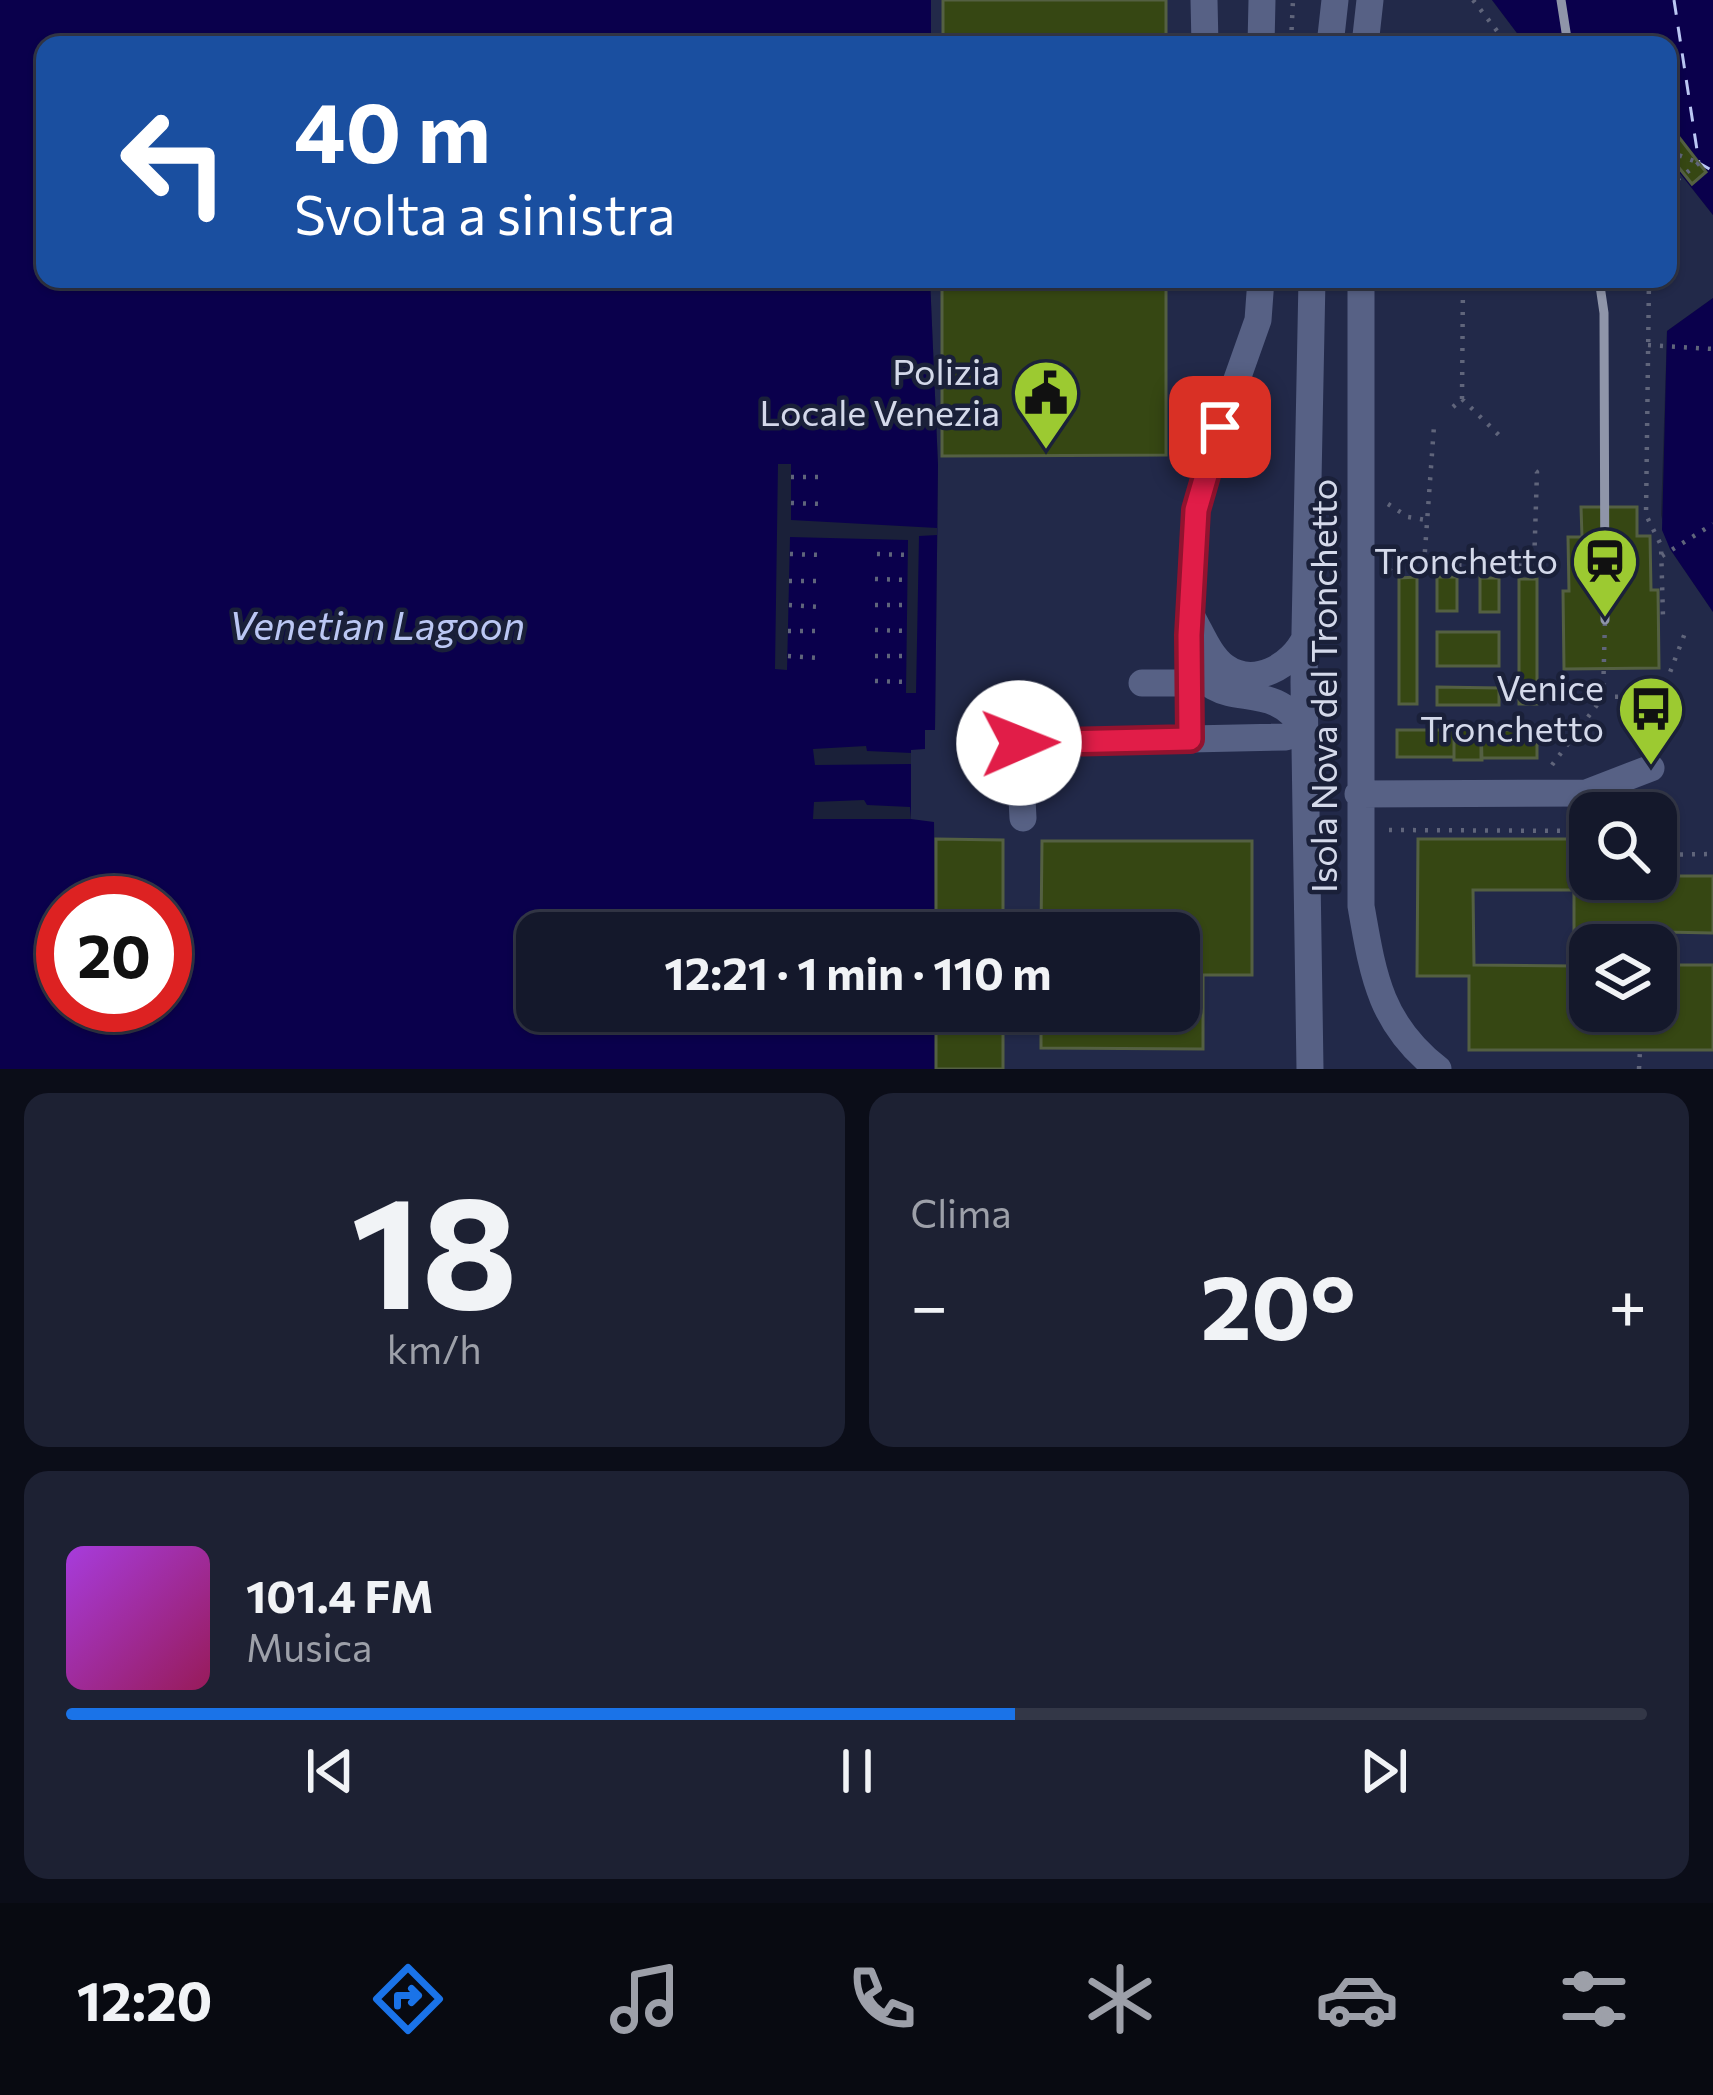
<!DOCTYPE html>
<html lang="it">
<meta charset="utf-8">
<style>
:root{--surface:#14182b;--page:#1d2133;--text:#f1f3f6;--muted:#9da0a9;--line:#333747;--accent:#1a73e8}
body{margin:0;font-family:Commissioner,sans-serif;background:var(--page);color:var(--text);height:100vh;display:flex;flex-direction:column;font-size:45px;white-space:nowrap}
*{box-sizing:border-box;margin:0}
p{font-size:39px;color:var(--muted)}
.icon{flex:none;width:66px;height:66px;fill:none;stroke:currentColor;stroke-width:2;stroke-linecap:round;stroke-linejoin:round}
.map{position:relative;height:1069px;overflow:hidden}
.drawer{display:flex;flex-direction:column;gap:24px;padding:24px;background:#0b0d18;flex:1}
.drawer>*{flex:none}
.top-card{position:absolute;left:36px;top:36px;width:1641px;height:252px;border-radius:24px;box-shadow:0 3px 9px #0004,0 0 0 3px var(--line);background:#1a4fa0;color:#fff;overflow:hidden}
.tools{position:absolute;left:1569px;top:792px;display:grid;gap:24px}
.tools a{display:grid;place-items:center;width:108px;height:108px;border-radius:24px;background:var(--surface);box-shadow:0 3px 9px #0004,0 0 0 3px var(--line);font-size:60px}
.speed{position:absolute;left:36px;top:876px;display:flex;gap:24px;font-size:60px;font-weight:700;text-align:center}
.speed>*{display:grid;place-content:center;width:156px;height:156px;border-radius:50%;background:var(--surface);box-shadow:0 3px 9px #0004,0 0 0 3px var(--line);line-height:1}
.speed .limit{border:18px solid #d22;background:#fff;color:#111}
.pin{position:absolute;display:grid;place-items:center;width:102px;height:102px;color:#fff;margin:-51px;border-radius:24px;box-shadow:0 6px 18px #0006}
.me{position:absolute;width:132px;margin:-66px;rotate:89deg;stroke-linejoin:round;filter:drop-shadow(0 0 9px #0008)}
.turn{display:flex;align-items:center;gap:42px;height:252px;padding:0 60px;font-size:54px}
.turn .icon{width:156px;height:156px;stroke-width:2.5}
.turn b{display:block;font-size:84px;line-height:102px}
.big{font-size:90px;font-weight:700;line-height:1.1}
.drawer .tile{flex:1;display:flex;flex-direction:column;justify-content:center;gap:18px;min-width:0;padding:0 42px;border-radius:24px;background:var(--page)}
.drawer .dial{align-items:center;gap:0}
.dial b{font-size:156px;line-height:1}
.song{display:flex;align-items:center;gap:36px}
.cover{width:144px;height:144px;border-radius:18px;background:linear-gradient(135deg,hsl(280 70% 55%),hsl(330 70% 35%))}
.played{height:12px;border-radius:6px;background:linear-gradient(90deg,var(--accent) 60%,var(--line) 60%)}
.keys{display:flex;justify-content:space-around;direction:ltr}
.heat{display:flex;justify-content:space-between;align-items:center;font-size:66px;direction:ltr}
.drawer .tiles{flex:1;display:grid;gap:24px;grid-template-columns:1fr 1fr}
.tile:last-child{grid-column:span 2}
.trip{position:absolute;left:516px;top:912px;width:684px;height:120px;border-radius:24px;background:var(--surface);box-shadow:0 3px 9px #0004,0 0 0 3px var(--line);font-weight:700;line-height:120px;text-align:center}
.dock{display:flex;height:192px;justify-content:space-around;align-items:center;background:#080a11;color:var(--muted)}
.dock .icon{width:84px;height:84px}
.dock .selected{color:var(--accent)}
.dock b{font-size:54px;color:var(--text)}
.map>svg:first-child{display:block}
.built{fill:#222949;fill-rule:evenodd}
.water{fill:#0a004c;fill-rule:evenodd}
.pier{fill:#1a2039}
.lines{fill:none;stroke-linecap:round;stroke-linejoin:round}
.ferry{stroke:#bbc7f4;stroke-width:3;stroke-dasharray:15 12;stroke-linecap:butt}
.building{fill:#364713;stroke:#546042;stroke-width:3;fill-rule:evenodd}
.path{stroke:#60657b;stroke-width:4.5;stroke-dasharray:3 9;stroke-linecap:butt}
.minor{stroke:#576185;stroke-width:27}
.rail{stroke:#8f95a9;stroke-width:9}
.route-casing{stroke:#92132f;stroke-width:30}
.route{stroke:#e11d48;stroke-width:21}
.labels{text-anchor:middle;stroke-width:9;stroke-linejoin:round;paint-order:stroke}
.poi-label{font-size:36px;fill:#d4d9ea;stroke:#1a2039;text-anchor:end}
.street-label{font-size:36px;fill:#d4d9ea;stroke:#1a2039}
.water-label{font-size:39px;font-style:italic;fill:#bbc7f4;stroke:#1a2039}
</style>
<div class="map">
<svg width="1713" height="1069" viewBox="0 0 1713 1069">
<rect width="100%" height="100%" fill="#1a2039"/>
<!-- built -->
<path class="built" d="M931,0H1492L1526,45H931Z
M1668,158L1713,215V298L1667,331L1661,515L1670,549L1713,612V1069H935V1011H1179V933H935L934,823L911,822V750L924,730L935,729L938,465L930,279H1668ZM1590,813H1656V879H1590ZM1590,945H1656V1011H1590Z"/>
<!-- water -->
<path class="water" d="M0,0H931V45H45V279H930L938,465L935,730H925V749L911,750V819L934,822L935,933H537V1011H935V1069H0ZM63,903H165V1005H63Z
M1492,0H1713V215L1668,158V45H1526Z
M1713,298V612L1670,549L1662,530L1667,331Z"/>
<!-- pier -->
<path class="pier" d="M778,464H791V520L937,528V535L919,536L916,693H906L908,540L790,537L787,670L775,669Z
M866,746L867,751L911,753V764L815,765L813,749Z
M864,800L867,805L910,807L911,819H813L814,802Z"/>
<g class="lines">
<!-- ferry -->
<path class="ferry" d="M1674,0L1699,163L1713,171"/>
</g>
<!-- building -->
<path class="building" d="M943,0H1166V45H943Z
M1671,127L1706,172L1692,184L1668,154Z
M942,279H1166V455L942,456Z
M1581,507H1637V536H1650L1651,590H1658L1659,668L1564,669L1563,591H1569L1568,537H1582Z
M1417,577V704H1399V578Z
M1437,577H1457V611H1437Z
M1480,578H1499V612H1480Z
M1519,579H1537V704H1519Z
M1437,632H1499V666H1437Z
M1437,687L1499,688V705H1437Z
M1454,725L1481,726L1482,760H1454Z
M1397,730H1454V757H1397Z
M1481,730H1537V758H1481Z
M936,839L1003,840V933H936Z
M1418,839H1590V879L1655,881L1656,876H1713V933L1665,932V965H1713V1050H1469V976H1417ZM1473,890H1574V966L1474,965ZM1590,945H1656V1011H1590Z
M1042,841H1252V975H1203V1049L1041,1048V1011H1179V933H1041Z
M936,1011H1003V1069H936Z"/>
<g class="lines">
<!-- path -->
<path class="path" d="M1473,0L1508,45
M1291,42L1293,0
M1668,151L1699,163
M1668,187L1699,163
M1649,279L1646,515L1661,545L1663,617L1668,621
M1648,345L1713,349
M1462,399L1503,439
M1453,407L1462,399L1463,279
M791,477H823
M791,503L822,504
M1388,504L1408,517L1426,520
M790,554L821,555
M877,554L908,555
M1662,556L1713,524
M1424,564L1434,426
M1389,570L1395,564L1534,566L1537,472L1533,469
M875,579L908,580
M789,581H820
M789,605L820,607
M875,605H908
M875,630L907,631
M788,631H820
M788,656L819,658
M875,656H907
M875,681L907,682
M1603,697L1661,696L1685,633
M1552,765L1603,697L1605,620
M1389,830L1590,831
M1656,855L1713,854
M1641,881V879
M1639,1069L1640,1050"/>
<!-- minor -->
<path class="minor" d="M1204,0L1205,45
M1261,45L1262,0
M1330,45L1335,0
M1365,45L1370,0
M1261,279L1258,320L1209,458L1196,510L1189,635L1190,739L1286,737
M1361,279V906C1373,975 1380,1024 1438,1069
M1193,619C1202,635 1210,656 1225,667C1254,688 1292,666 1305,638
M1191,655C1212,721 1269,671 1304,729
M1142,683H1189
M1358,794L1586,793L1651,768
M1023,818L1019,743L1190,739
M1310,1069L1304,682L1312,279"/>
<!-- rail -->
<path class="rail" d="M1561,0L1568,45
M1599,279L1604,313L1605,620"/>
</g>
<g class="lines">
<!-- route casing -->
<g class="route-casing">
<path id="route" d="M1019,743L1190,739L1189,635L1196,510L1220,427"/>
</g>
<!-- route -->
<use href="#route" class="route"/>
</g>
<!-- icons -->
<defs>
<g id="civic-pin" transform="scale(3.45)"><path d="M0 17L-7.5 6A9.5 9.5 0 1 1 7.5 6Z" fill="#9cca31" stroke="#1a2039"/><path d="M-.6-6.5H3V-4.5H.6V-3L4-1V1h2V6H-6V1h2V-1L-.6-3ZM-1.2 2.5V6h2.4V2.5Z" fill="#111"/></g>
<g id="station-pin" transform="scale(3.45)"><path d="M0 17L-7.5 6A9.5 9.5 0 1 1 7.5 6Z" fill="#9cca31" stroke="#1a2039"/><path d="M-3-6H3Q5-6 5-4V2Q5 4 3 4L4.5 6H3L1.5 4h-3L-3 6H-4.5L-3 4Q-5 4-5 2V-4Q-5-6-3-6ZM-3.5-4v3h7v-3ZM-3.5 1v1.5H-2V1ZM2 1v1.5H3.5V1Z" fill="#111"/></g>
<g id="bus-pin" transform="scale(3.45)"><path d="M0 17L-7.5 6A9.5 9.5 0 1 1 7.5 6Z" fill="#9cca31" stroke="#1a2039"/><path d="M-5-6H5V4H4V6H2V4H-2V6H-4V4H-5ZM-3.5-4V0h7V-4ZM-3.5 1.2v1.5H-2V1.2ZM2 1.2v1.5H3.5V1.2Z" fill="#111"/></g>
</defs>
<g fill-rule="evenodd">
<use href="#civic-pin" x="1046" y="393"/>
<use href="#station-pin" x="1605" y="561"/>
<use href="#bus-pin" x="1651" y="709"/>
</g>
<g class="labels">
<!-- poi labels -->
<g class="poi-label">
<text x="1000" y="385">Polizia<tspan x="1000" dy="41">Locale Venezia</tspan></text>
<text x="1558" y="574">Tronchetto</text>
<text x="1604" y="701">Venice<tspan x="1604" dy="41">Tronchetto</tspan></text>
</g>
<!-- street labels -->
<g class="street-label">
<text transform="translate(1324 686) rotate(-90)" y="13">Isola Nova del Tronchetto</text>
</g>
<!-- water labels -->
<g class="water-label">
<text x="377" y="640">Venetian Lagoon</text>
</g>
</g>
</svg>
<div class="tools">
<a><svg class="icon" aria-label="search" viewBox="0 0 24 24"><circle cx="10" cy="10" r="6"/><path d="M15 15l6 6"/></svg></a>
<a><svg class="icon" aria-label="layers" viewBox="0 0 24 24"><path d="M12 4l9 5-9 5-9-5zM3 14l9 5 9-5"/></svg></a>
</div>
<div class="speed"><div class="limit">20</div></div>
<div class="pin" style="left:1220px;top:427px;background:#d93025"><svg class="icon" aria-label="arrive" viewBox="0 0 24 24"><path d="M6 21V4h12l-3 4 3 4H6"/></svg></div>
<svg class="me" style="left:1019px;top:743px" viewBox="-20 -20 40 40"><circle r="19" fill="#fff"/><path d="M0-13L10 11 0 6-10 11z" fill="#e11d48"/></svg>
<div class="trip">12:21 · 1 min · 110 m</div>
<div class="top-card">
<div class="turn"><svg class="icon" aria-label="left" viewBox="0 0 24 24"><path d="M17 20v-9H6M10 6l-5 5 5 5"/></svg><div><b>40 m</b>Svolta a sinistra</div></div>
</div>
</div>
<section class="drawer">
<div class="tiles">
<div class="tile dial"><b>18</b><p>km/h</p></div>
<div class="tile"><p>Clima</p>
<div class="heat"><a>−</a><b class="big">20°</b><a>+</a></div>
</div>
<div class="tile">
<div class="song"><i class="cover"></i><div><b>101.4 FM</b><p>Musica</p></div></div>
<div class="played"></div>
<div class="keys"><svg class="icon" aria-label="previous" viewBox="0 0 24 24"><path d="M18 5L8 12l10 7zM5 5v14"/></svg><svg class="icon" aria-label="pause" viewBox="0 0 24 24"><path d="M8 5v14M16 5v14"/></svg><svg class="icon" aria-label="next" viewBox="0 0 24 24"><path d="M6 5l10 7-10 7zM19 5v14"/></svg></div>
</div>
</div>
</section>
<nav class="dock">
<b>12:20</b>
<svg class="icon selected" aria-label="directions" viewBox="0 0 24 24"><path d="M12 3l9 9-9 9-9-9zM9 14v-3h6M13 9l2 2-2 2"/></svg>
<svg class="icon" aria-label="music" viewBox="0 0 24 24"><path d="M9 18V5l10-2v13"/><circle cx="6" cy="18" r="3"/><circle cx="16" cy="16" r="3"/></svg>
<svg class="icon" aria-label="phone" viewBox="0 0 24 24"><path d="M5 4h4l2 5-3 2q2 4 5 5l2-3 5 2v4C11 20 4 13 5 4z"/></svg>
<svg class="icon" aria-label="climate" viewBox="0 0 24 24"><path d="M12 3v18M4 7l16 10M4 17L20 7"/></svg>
<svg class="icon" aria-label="car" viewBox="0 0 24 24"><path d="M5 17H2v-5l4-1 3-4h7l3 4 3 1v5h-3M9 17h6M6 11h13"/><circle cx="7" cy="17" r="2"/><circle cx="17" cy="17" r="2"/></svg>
<svg class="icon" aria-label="filters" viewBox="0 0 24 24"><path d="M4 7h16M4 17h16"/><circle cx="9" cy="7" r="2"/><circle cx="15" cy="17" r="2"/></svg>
</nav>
